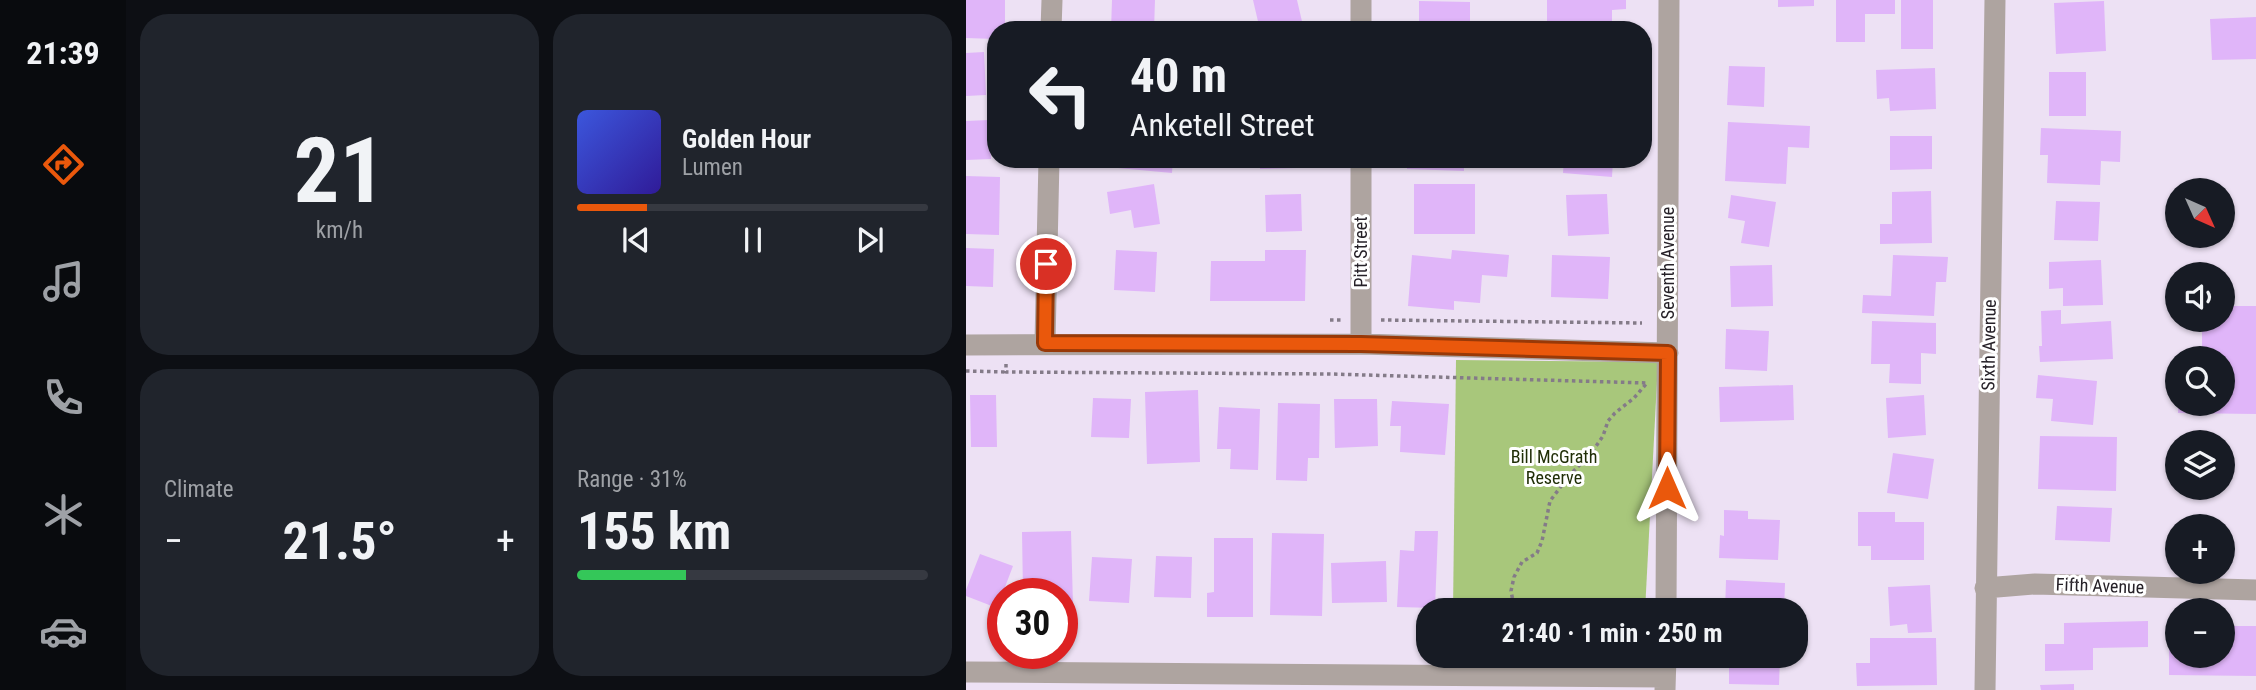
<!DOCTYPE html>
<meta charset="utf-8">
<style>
:root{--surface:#171b24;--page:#20242c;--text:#f1f3f6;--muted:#9ea1a6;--line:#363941;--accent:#ea580c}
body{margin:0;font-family:"Roboto Condensed",sans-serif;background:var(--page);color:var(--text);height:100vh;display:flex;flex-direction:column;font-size:26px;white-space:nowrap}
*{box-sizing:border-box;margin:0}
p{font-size:23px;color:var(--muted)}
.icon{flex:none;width:38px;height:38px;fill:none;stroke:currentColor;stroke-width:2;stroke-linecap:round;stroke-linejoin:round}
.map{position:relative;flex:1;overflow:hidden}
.details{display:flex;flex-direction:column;gap:14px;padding:14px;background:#0d0f14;width:840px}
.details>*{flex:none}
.banner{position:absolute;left:21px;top:21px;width:665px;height:147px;border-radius:28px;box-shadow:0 2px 5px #0004;background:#171b24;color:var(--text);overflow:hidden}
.needle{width:46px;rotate:135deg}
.controls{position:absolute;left:1199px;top:178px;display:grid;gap:14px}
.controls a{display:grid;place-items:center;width:70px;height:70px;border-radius:50%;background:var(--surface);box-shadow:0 2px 5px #0004;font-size:35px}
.speed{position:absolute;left:21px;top:578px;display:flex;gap:14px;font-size:35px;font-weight:700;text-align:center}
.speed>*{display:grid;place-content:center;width:91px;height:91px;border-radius:50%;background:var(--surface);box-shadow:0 2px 5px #0004;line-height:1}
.speed .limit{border:10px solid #d22;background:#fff;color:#111}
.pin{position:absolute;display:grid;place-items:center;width:60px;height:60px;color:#fff;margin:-30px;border:4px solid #fff;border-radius:50%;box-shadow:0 2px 7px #0007}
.me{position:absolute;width:77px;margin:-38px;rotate:0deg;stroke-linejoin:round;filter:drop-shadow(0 0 5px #0008)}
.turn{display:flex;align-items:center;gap:24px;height:147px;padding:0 28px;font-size:32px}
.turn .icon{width:91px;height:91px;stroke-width:2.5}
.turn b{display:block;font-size:49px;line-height:60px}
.big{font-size:52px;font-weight:700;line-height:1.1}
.details .widget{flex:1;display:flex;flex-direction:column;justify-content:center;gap:10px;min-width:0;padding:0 24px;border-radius:28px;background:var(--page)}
.details .dial{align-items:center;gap:0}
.dial b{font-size:91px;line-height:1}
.song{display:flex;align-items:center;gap:21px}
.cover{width:84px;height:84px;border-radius:10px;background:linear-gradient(135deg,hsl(230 70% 55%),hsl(250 70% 35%))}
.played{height:7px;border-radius:4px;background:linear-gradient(90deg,var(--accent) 20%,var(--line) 20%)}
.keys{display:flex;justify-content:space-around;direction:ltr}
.heat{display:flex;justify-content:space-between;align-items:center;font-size:38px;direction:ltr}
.charge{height:10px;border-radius:5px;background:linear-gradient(90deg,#34c759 31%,var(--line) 0)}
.details .tiles{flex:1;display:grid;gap:14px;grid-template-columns:repeat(2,1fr)}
.trip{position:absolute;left:450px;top:598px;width:392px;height:70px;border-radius:28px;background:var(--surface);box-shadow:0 2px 5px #0004;font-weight:700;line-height:70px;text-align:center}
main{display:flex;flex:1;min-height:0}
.tab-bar{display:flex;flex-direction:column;width:126px;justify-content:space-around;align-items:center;background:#090b0e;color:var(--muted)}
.tab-bar .icon{width:49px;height:49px}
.tab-bar .selected{color:var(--accent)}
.tab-bar b{font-size:32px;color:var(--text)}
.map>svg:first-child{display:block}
.green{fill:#a8c77b}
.building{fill:#e0b5f9}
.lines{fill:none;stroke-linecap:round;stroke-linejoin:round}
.path{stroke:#847b88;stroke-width:3.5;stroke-dasharray:3.5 3.5;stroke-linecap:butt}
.street{stroke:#aea4a0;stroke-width:21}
.route-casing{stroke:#983908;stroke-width:18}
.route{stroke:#ea580c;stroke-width:12}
.labels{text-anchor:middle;stroke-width:6;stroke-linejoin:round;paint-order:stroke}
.street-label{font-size:18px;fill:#262128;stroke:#fff}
.park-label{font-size:18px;fill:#202e07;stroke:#fff}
</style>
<main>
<nav class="tab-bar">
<b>21:39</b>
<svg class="icon selected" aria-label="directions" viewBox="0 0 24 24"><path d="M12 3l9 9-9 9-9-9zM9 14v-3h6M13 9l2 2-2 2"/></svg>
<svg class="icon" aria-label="music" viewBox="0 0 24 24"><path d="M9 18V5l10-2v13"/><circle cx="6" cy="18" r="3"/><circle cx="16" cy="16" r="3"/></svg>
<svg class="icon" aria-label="phone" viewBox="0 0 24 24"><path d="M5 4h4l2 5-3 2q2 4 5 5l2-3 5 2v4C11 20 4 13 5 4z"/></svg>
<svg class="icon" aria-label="climate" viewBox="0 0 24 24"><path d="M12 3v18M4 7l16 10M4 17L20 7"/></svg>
<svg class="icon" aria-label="car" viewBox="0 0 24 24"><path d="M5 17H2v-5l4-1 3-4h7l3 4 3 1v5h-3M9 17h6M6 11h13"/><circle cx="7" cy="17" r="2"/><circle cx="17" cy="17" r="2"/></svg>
</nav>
<section class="details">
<div class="tiles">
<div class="widget dial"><b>21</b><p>km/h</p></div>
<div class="widget">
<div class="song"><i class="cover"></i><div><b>Golden Hour</b><p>Lumen</p></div></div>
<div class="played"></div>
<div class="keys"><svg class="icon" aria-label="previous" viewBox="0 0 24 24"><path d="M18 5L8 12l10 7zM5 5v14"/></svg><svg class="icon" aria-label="pause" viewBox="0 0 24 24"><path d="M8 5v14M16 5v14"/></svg><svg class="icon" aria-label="next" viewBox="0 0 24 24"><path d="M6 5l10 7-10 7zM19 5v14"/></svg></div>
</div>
<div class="widget"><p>Climate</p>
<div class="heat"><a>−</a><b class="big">21.5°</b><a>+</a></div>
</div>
<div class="widget"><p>Range · 31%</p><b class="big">155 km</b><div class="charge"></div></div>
</div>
</section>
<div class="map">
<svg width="1290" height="690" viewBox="0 0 1290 690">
<rect width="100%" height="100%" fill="#ede1f4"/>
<!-- green -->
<path class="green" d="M490,360L692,362L679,611H487Z"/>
<!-- building -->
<path class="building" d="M0,0H39V30H30V39L0,38Z
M146,0H189L188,30H145Z
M287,0H331L338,30H294Z
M581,0H660V9L646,10V30H581Z
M812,0H848V6L812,7Z
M870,0H929V14H899V42H870Z
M935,0H967V49H935Z
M453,1L504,2V30H453Z
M1138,1L1140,51L1090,54L1088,3Z
M1290,17V59L1246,60L1244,19Z
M18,52L20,95L0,96V53Z
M763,66L799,67L798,107L761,105Z
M969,68L970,109L924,111L923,98L911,99L910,70Z
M1083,72H1120V116H1083Z
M23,120L25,159L0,160V121Z
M762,122L844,126L843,148L822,147L820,184L759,181Z
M1075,128L1155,131L1154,162L1135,161L1134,185L1081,183L1082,155H1074Z
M924,136H966V169L924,170Z
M142,159H207L206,173L141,167Z
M294,159H331V168L294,169Z
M441,159H498V171L441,169Z
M598,159H647L646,177L597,173Z
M0,176L34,177L33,235L0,234Z
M188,184L194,224L168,228L165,210L144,214L141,192Z
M448,184H509V234H448Z
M965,191L966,243L914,244V224H926V192Z
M335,194L336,231L300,232L299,195Z
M641,194L643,234L602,236L600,195Z
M765,195L810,202L803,247L775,243L779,221L762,218Z
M1090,201L1134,202L1132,241L1088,240Z
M0,248L28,249L27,287L0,286Z
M150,250L191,252L189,292L148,290Z
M299,250H340L339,301H244L245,261H299Z
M486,250L543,255L541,277L516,275L514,303L488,301V310L442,306L446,255L485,259Z
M586,255L644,257L642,299L585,297Z
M927,255L982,257L980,282H970L968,316L896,313L897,295L925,296Z
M1135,260L1137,305L1097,306V288L1083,289V262Z
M806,265L807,306L765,307L764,266Z
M1256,306H1290V414L1212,413V404H1256V359H1236V320H1256Z
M1095,310V324L1145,321L1147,359L1074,362L1073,346H1076L1075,311Z
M906,321L970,323V354L955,353V384L923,383L924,364H905Z
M760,329L803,331L801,371L759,369Z
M1072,375L1131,381L1127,425L1085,421L1087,399L1070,398Z
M827,385L828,420L754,422L753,387Z
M232,390L234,462L181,464L179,392Z
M4,395H30L31,447H5Z
M958,395L960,435L922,438L920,398Z
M127,398L165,399L163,438L125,437Z
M368,399H411L412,446L369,448Z
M426,401L483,404L479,455L434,452L435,426H424Z
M312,403L354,404L353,458H342L341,481L310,480Z
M253,407L294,409L292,470L264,469L265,449H251Z
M1074,436L1151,437L1150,491L1072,489Z
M927,453L968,459L962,499L921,493Z
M1091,506L1146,508L1144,542L1089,540Z
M758,510L782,511V519L814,520L812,560L753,558L754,535L758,536Z
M892,512H929V522H958V560H905V546H892Z
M105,531L107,606H96V593H57L56,532Z
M449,531H472L469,608L431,607L434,550L448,551Z
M306,533L358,534L356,616L304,615Z
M248,538H287V617H241V593L248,592Z
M14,554L47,566L31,608L0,596V590Z
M190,556L226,557L225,598L188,597Z
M126,557L166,559L163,603L123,601Z
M420,561L421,602L366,603L365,563Z
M760,580L819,583L818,611H759Z
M964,585L966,632L942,633L941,624L924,626L922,587Z
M1182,621V647L1127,648V670L1079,671V644H1098V623Z
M1256,626H1290V676L1203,675V645H1211V656H1256Z
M904,638H970L971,685L891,686L890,663H904Z
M763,656H814L813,685L763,684Z
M1108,684V690H1075L1074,685Z"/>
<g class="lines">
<!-- path -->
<path class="path" d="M364,320H376
M415,320L676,323
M40,364V372L364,374L681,383L668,398L649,413L642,421L637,436L626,452L602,477L584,501L576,541L571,553L556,562L548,577L545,591L549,611
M0,371L40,372"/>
<!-- street -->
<path class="street" d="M85,30L86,0
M395,30V0
M79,343L83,159
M395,344V159
M0,345L395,344L702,353
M1019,588L1069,584L1290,590
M700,611L703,0
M0,672L699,677
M699,690L700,656
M1019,690L1029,0"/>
</g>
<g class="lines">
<!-- route casing -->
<g class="route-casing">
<path id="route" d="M80,264L79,343L395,344L702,353L701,488"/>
</g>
<!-- route -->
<use href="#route" class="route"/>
</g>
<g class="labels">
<!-- street labels -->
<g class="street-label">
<text transform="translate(395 252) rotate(-90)" y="6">Pitt Street</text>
<text transform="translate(702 263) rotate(-90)" y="6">Seventh Avenue</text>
<text transform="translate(1023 345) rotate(-89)" y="6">Sixth Avenue</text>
<text transform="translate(1134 586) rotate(2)" y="6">Fifth Avenue</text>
</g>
<!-- park labels -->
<g class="park-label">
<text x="588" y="463">Bill McGrath<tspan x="588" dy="21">Reserve</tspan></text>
</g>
</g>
</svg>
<div class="controls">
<a><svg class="needle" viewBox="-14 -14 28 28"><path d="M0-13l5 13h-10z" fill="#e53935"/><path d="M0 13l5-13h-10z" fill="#9ea1a6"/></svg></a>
<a><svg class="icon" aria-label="sound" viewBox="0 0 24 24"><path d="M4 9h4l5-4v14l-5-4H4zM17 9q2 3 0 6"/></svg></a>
<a><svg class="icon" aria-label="search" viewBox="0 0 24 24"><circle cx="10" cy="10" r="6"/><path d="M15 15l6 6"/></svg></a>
<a><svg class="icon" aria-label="layers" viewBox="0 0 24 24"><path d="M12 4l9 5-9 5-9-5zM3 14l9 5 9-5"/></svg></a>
<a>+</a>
<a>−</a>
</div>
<div class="speed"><div class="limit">30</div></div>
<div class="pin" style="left:80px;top:264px;background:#d93025"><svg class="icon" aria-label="arrive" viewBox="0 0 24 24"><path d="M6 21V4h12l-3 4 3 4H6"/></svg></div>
<svg class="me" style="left:701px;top:488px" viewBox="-20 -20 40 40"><path d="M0-17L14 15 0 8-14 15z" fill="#ea580c" stroke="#fff" stroke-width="4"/></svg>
<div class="trip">21:40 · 1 min · 250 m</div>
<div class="banner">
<div class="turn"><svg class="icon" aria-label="left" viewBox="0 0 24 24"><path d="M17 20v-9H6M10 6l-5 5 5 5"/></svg><div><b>40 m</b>Anketell Street</div></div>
</div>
</div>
</main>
